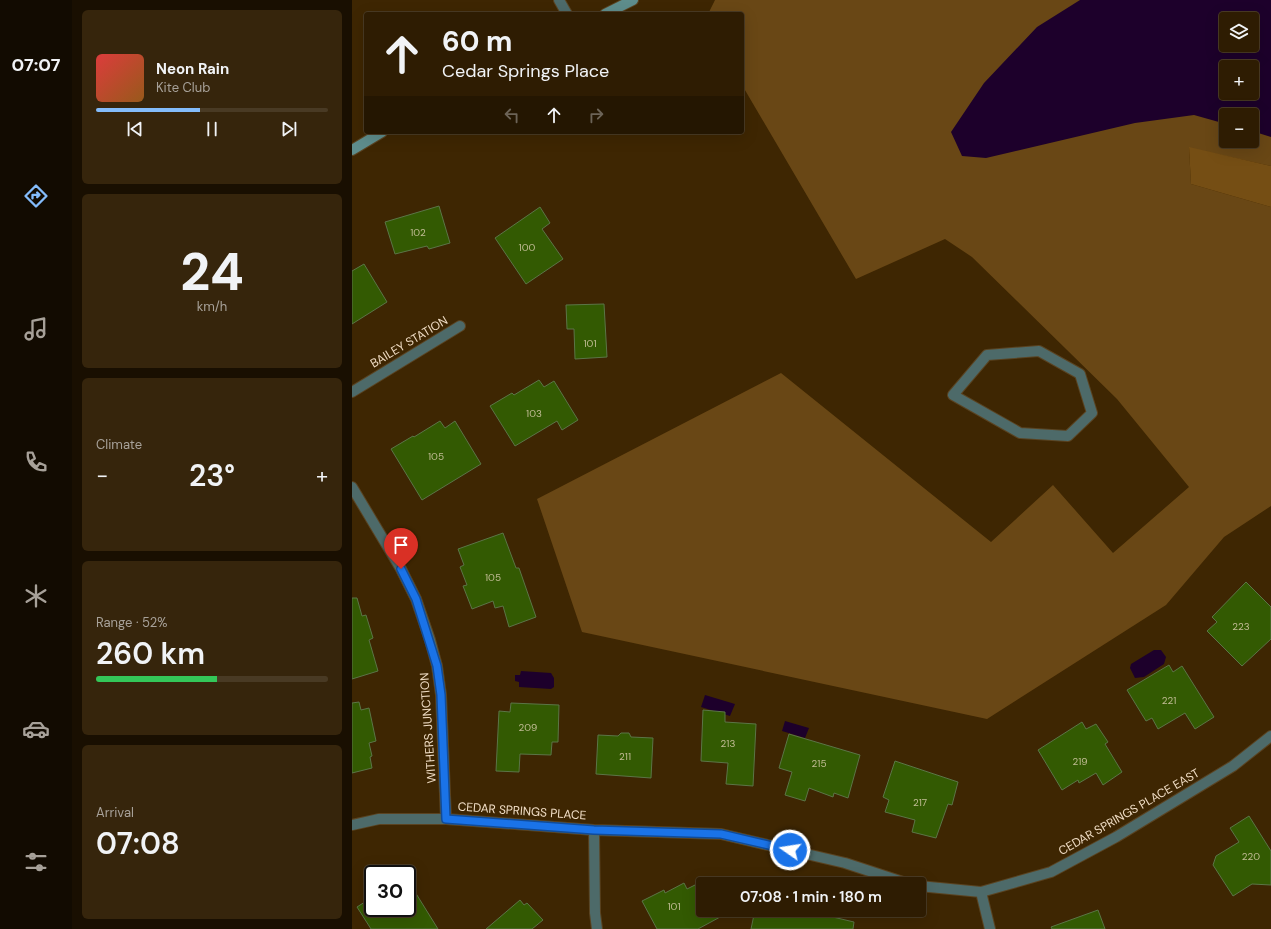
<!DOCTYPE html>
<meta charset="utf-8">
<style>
:root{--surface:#2e1c02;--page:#36250c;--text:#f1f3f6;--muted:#a7a199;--line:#493a24;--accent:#84bcfb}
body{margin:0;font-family:"DM Sans",sans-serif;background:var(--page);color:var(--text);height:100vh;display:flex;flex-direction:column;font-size:15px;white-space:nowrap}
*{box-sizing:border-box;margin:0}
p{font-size:13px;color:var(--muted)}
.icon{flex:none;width:22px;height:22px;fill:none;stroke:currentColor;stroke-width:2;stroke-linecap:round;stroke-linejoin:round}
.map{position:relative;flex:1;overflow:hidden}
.sheet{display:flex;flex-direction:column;gap:10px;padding:10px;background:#190f01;width:280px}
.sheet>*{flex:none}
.guide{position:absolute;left:12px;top:12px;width:380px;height:122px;border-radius:4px;box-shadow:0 4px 16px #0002,0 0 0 1px var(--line);background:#2e1c02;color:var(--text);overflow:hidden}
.controls{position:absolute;left:867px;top:12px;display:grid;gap:8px}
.controls a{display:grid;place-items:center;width:40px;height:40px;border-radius:4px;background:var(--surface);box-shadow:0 4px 16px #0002,0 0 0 1px var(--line);font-size:20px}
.speed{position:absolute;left:12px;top:865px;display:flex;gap:8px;font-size:20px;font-weight:700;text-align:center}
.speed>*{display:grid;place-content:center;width:52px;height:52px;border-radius:50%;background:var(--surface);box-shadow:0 4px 16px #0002,0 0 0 1px var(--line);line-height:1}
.speed .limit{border:2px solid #111;border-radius:6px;background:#fff;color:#111}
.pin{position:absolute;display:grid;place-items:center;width:34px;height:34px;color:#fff;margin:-41px -17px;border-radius:50% 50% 50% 0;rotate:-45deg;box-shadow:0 0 4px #0007}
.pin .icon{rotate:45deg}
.me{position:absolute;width:44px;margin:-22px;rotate:283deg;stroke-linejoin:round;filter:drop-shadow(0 0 3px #0008)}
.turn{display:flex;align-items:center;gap:14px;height:84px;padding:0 12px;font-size:18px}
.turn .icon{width:52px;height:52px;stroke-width:2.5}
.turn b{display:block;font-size:28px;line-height:34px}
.lanes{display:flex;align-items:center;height:38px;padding:0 12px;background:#0003;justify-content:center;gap:20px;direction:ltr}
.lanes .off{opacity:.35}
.big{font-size:30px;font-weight:600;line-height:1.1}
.sheet .tile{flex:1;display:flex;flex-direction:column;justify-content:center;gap:6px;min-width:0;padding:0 14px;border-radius:6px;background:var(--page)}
.sheet .dial{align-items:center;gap:0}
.dial b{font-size:52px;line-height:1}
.song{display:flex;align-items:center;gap:12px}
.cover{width:48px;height:48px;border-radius:6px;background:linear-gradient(135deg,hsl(0 70% 55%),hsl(30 70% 35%))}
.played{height:4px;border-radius:2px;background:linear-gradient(90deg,var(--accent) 45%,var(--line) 45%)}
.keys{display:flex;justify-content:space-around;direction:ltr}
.heat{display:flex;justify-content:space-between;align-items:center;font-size:22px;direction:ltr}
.charge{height:6px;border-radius:3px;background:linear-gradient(90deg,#34c759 52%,var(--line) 0)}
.trip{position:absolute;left:344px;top:877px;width:230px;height:40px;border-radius:4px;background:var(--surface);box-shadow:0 4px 16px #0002,0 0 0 1px var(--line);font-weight:600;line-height:40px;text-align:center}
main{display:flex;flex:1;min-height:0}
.dock{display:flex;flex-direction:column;width:72px;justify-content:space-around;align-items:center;background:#120b01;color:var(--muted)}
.dock .icon{width:28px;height:28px}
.dock .selected{color:var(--accent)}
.dock b{font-size:18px;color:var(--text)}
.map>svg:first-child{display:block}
.green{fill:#694715;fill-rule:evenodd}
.forest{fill:#754e14}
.water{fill:#1d002b;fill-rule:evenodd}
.building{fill:#335a02;stroke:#5b7547}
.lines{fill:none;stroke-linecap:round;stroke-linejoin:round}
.lane-casing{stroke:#5a4321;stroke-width:12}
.street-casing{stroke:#5a4321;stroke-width:12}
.secondary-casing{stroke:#5a4321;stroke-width:12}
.lane{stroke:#4d6a69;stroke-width:10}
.street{stroke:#4d6a69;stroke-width:10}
.secondary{stroke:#5e8d8c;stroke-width:10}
.route-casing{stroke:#114b97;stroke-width:10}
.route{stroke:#1a73e8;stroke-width:7}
.labels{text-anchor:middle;stroke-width:3;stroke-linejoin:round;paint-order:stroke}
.number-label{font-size:10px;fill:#c1bc94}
.street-label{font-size:12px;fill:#f0ddc5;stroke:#3e2602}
</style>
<main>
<nav class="dock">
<b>07:07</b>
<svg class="icon selected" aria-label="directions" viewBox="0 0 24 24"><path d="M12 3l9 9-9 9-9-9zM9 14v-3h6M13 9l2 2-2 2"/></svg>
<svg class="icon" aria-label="music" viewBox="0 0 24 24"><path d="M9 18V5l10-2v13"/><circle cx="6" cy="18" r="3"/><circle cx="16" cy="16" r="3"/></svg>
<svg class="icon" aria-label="phone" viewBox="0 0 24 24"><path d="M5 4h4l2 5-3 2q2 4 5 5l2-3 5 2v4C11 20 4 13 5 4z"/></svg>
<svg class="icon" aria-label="climate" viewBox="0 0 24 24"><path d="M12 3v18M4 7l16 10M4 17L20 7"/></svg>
<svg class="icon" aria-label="car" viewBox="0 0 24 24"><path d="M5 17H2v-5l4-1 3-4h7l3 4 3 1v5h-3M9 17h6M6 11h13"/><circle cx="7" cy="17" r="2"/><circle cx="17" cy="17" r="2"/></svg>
<svg class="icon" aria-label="filters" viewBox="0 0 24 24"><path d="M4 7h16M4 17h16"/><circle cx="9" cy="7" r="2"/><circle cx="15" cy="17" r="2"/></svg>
</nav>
<section class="sheet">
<div class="tile">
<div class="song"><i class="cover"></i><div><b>Neon Rain</b><p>Kite Club</p></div></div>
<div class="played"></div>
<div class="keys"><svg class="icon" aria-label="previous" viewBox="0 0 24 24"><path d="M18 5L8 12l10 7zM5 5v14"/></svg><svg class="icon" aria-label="pause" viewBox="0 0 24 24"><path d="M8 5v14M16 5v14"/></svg><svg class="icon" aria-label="next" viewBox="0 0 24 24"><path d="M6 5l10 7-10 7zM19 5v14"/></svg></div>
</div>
<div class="tile dial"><b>24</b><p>km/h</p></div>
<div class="tile"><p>Climate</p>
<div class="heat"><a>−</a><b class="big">23°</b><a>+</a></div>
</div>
<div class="tile"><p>Range · 52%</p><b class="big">260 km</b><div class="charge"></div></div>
<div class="tile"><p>Arrival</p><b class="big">07:08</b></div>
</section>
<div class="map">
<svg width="919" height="929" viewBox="0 0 919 929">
<rect width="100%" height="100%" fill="#3e2602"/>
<!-- green -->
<path class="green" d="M363,0H919V166L837,148L839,184L919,207V506L872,537L814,605L635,719L230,632L185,499L429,373L639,542L701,485L761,553L837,487L765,399L620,257L593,239L504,279L390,85V14H356ZM874,19H900V45H874ZM874,67H900V93H874ZM874,115H900V141H874Z"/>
<!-- forest -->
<path class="forest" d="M837,147L919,166V207L839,184Z"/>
<!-- water -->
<path class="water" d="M728,0H919V137L900,131V115H874V124L842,115L783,123L634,158L610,156L599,132L632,83L685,27ZM874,19H900V45H874ZM874,67H900V93H874Z
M802,650H809L814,657L812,664L792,677L783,678L778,668L779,664Z
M169,671L199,673L202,678V687L199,689L167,687V682L163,681V675H168Z
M353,695L383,704L378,716L349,707Z
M433,721L457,728L453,738L430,731Z"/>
<!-- building -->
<path class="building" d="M87,206L98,243L77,249L75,246L43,254L33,222Z
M188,207L198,223L190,229L211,259L174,284L143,238Z
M12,264L35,302L0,324V271Z
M252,304L255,357L223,359L222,329H215L214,305Z
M187,380L192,387L202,381L226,420L210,430L205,421L163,446L138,406L160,393L162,395Z
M88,421L93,428L103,421L129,464L70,500L39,449L61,436L62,437Z
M151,533L164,568H167L184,617L157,627L151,606L143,608L141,601L120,609L111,586L115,585L108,567L112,565L106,549Z
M894,582L919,607V639L890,666L855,631L865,622L860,617Z
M0,598H5L10,616L14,615L21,638L17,640L26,671L0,679Z
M817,665L821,672L830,666L862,717L843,729L833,713L806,729L800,718L794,721L775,690Z
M7,702L9,710L17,708L24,741L17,743L20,756L18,757L20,768L0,773V703Z
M159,703L207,705L206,742H200L199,755L168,754L167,772L144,771L147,711L158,712Z
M351,710L373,712V722L404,724L401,786L374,784L376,763L349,761Z
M730,722L734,729L744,724L756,742L753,744L770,772L751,785L744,773L727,783L726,780L710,790L686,750Z
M269,733H277L279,737L301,738L299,778L244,774L246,735L266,736Z
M437,734L508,755L496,798L482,793L481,797L457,788L453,801L433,795L440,772L427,768Z
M543,761L606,782L600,805L596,804L584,838L560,832L563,820L533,812L537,800L531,797Z
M897,816L919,851V885L900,884L881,896L861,865L864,856L887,842L878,828Z
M55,879L86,929H19L5,907L19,898L21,901V908H55Z
M332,883L335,889L345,884L351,896V910H381L346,929H305L290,901L312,890L313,893Z
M168,900L172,905L175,903L191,920L180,929H134Z
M403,910H451L502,922L501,929H399Z
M746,910L753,929H700L699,927Z"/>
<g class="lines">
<!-- lane casing -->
<g class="lane-casing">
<path id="lane" d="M687,351L728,374L740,413L716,436L668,433L601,395L635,355Z"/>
</g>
<!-- street casing -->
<g class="street-casing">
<path id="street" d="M207,0L215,14
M0,392L108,326
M0,487L49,569L64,599L78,640L85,666L89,695L94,819
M0,825L27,819H94L242,830L369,834L493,863L557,884
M242,830L243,913L245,929
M567,886L629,892L699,872L764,837L881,766L919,736
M629,892L638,929"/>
</g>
<!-- secondary casing -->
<g class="secondary-casing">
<path id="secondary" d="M253,14L281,0
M0,150L30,132"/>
</g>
<!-- lane -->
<use href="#lane" class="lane"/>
<!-- street -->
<use href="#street" class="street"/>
<!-- secondary -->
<use href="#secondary" class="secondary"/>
</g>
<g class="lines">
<!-- route casing -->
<g class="route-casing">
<path id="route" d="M49,569L64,599L85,666L89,695L94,819L242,830L369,834L438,850"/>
</g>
<!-- route -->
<use href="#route" class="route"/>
</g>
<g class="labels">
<!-- number labels -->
<g class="number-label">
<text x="66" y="236">102</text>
<text x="175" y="251">100</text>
<text x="238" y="347">101</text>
<text x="182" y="417">103</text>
<text x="84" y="460">105</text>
<text x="141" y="581">105</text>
<text x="889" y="630">223</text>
<text x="817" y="704">221</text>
<text x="176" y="731">209</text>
<text x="376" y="747">213</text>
<text x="273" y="760">211</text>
<text x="728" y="765">219</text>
<text x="467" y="767">215</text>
<text x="568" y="806">217</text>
<text x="899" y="860">220</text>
<text x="322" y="910">101</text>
</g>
<!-- street labels -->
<g class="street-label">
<text transform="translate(57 342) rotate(-31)" y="4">BAILEY STATION</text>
<text transform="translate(76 728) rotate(-94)" y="4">WITHERS JUNCTION</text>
<text transform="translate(170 811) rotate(4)" y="4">CEDAR SPRINGS PLACE</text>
<text transform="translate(777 812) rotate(-30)" y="4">CEDAR SPRINGS PLACE EAST</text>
</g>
</g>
</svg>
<div class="controls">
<a><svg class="icon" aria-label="layers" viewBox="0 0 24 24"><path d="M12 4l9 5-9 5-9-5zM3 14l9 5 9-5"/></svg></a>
<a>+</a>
<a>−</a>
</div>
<div class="speed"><div class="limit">30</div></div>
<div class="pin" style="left:49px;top:569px;background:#d93025"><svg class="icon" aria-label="arrive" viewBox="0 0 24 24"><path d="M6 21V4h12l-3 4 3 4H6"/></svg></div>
<svg class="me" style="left:438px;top:850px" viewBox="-20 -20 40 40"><circle r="17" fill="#1a73e8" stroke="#fff" stroke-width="3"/><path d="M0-11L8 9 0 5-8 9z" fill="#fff"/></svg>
<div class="trip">07:08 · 1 min · 180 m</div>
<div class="guide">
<div class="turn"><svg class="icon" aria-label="ahead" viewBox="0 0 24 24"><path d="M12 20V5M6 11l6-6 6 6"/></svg><div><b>60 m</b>Cedar Springs Place</div></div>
<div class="lanes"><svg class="icon off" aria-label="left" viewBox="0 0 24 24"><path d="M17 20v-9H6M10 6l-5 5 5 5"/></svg><svg class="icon" aria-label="ahead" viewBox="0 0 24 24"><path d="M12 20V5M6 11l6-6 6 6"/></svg><svg class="icon off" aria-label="right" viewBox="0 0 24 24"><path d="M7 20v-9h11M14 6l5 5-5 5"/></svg></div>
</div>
</div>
</main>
